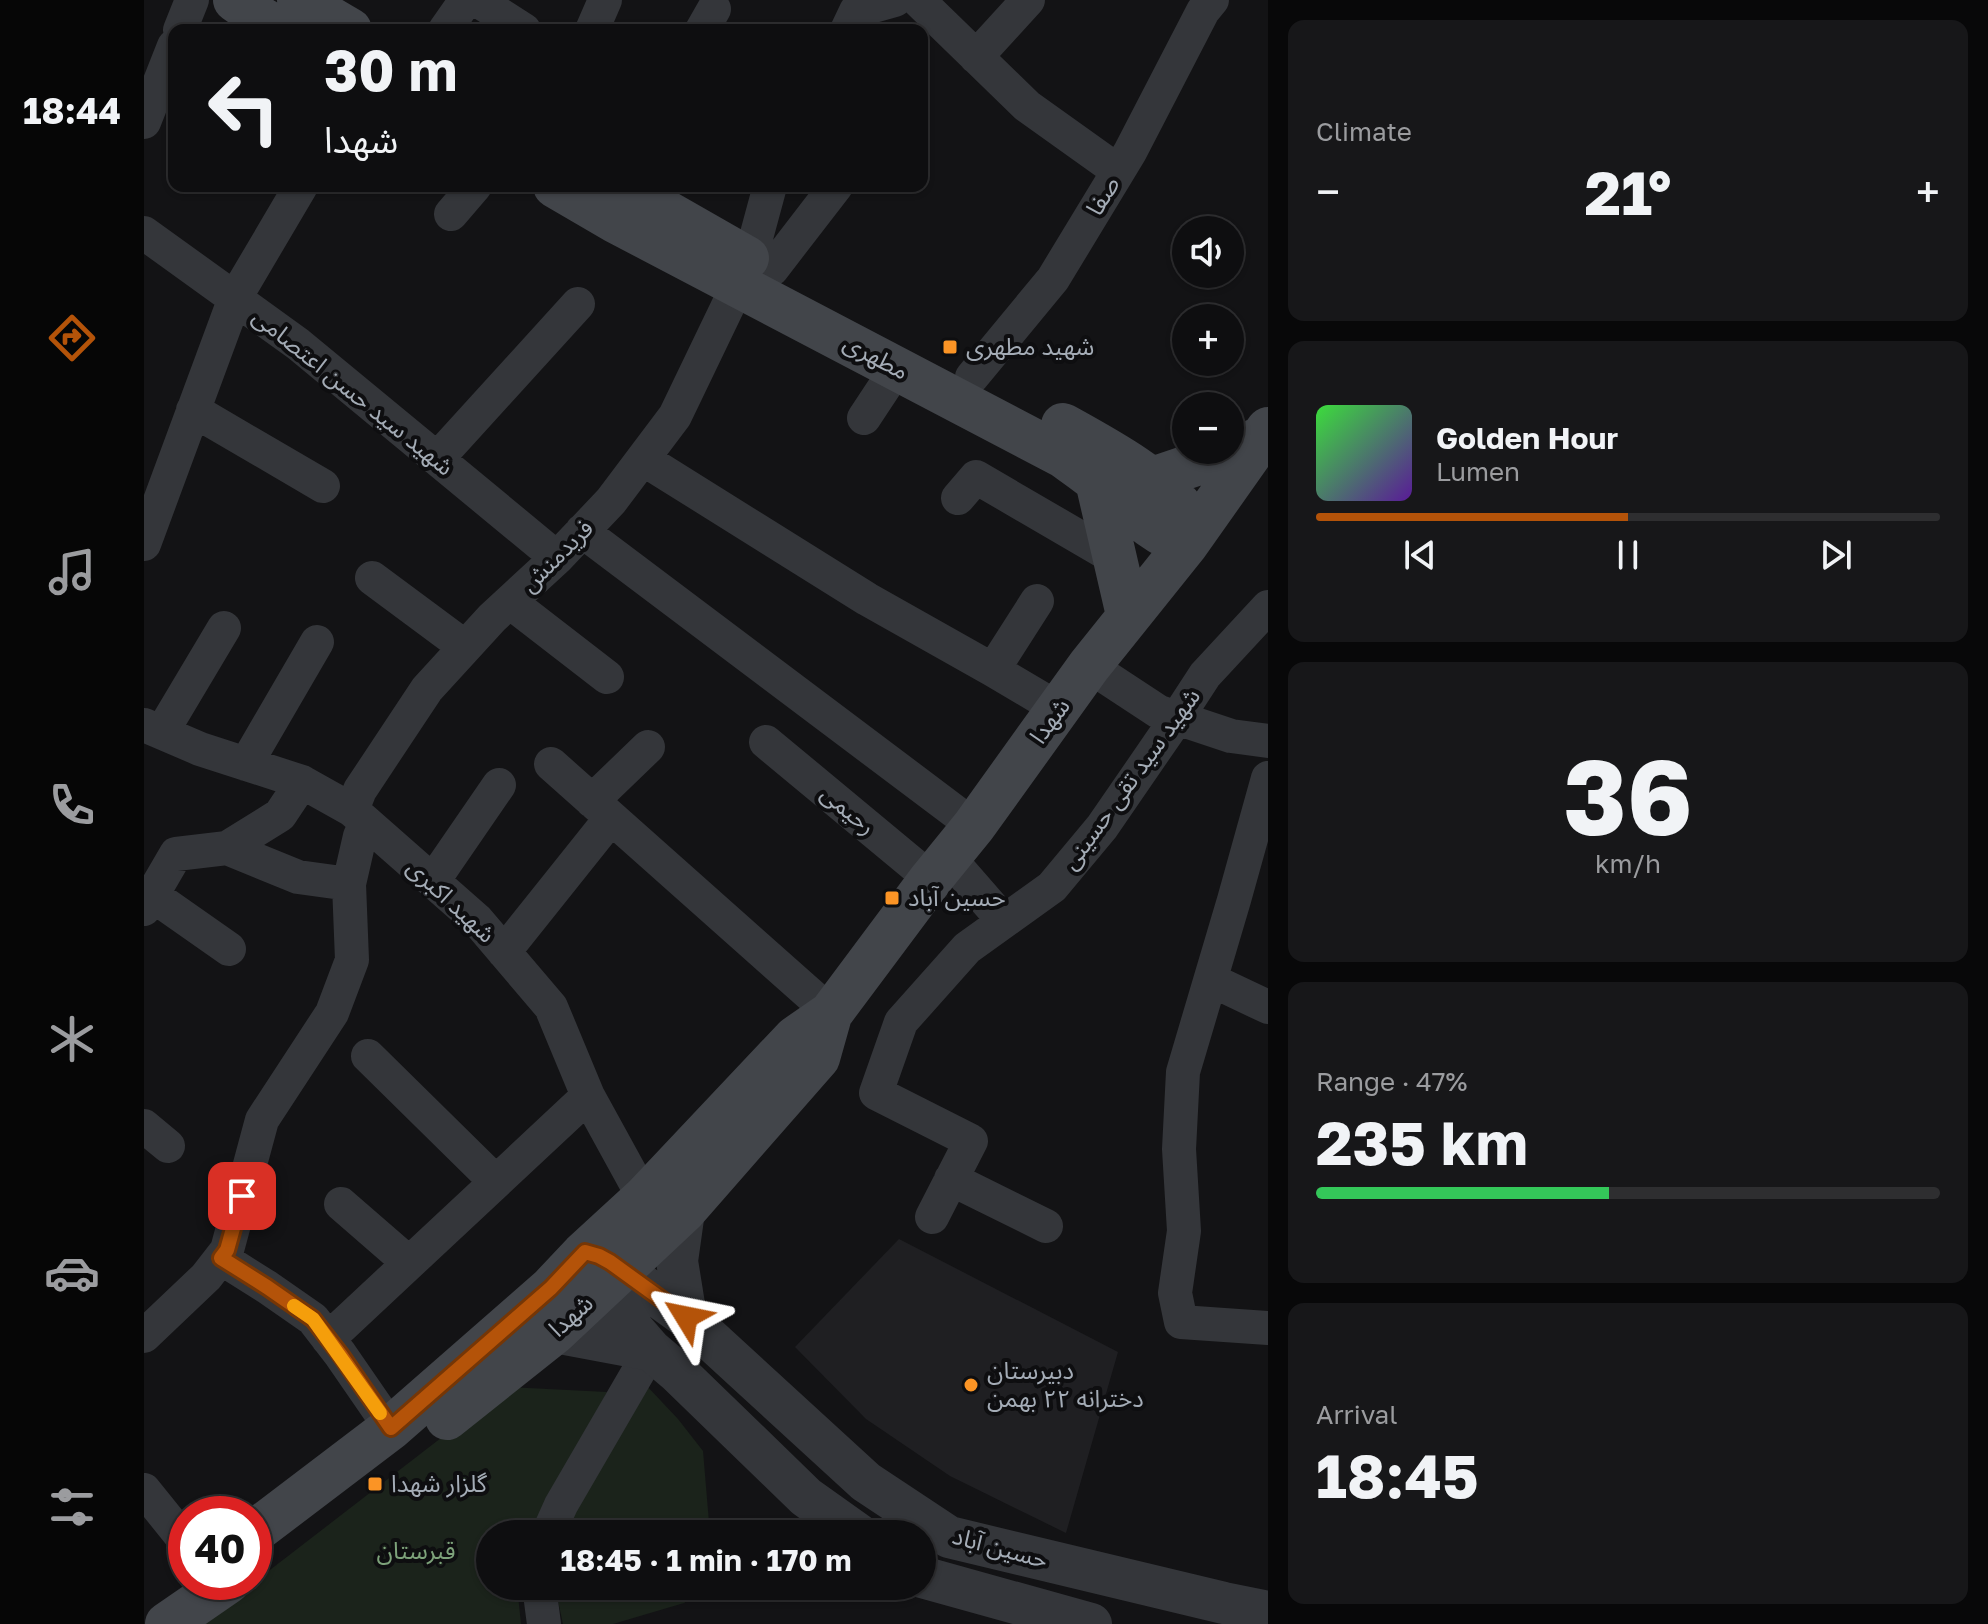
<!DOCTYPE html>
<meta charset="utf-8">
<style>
:root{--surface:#0e0e10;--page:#171719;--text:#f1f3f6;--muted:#9b9c9f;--line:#2e2e30;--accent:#b45309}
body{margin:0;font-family:"Golos Text","Noto Sans Arabic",sans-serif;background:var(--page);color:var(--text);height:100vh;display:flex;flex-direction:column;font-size:30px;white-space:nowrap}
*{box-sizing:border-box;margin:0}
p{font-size:26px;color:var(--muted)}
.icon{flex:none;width:44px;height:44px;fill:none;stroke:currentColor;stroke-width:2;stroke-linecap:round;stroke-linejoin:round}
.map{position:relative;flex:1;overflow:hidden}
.drawer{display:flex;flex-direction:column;gap:20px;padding:20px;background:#080809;width:720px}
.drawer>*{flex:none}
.banner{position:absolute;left:24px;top:24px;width:760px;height:168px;border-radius:16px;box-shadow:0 2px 6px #0004,0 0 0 2px var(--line);background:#0e0e10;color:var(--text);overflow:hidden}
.fabs{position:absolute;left:1028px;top:216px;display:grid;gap:16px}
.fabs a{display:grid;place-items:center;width:72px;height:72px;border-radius:50%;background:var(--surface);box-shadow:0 2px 6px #0004,0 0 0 2px var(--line);font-size:40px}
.speed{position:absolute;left:24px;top:1496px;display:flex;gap:16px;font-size:40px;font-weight:700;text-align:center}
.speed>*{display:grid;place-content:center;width:104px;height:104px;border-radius:50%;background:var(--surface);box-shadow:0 2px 6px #0004,0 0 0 2px var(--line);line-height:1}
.speed .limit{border:12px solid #d22;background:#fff;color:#111}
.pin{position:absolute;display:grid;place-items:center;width:68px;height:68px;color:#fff;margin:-34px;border-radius:16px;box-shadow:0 4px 12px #0006}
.me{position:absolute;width:88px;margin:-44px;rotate:305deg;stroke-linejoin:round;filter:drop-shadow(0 0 6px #0008)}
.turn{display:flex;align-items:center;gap:28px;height:168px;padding:0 24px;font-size:36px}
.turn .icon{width:104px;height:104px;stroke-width:2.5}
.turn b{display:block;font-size:56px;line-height:68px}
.big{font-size:60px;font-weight:700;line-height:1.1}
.drawer .card{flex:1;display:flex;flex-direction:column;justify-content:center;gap:12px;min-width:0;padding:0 28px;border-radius:16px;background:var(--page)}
.drawer .dial{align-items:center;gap:0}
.dial b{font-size:104px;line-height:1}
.song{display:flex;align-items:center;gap:24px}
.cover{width:96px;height:96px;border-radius:12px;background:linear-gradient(135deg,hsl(120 70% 55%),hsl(270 70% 35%))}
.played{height:8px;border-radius:4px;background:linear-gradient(90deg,var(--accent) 50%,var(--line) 50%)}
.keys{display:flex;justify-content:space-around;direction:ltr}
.heat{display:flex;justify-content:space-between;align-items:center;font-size:44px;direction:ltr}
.charge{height:12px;border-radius:6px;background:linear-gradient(90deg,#34c759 47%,var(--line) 0)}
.trip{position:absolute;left:332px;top:1520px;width:460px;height:80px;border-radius:40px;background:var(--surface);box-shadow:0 2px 6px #0004,0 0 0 2px var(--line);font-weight:700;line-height:80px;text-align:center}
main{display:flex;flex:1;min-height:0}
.dock{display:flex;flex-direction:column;width:144px;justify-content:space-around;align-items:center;background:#060606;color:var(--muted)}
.dock .icon{width:56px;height:56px}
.dock .active{color:var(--accent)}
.dock b{font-size:36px;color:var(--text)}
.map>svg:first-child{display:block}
.built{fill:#1f1f22}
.green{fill:#1b231b}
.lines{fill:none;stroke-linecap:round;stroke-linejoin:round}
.minor{stroke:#34363a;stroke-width:34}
.tertiary{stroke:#34363a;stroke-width:42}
.secondary{stroke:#42454a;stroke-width:44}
.route-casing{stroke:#753606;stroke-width:20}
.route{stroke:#b45309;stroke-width:14}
.slow{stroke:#f59e0b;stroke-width:14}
.poi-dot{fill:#fb9425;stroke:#0e0e10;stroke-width:3}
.labels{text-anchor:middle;stroke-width:8;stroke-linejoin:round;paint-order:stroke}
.street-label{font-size:24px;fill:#a4acb6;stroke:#0e0e10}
.poi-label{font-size:24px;fill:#a4acb6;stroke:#0e0e10;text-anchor:start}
.park-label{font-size:24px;fill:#7da27a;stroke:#0e0e10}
</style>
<main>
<nav class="dock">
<b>18:44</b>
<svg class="icon active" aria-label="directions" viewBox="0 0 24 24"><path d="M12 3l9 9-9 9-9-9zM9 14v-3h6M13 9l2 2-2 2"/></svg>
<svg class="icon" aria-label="music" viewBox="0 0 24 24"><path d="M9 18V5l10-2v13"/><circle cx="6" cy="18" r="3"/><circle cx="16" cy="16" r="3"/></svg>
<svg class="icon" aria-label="phone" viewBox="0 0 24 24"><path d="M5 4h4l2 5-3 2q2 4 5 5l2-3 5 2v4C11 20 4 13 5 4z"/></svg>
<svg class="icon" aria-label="climate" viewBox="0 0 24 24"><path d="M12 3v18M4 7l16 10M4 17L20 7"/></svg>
<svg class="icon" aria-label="car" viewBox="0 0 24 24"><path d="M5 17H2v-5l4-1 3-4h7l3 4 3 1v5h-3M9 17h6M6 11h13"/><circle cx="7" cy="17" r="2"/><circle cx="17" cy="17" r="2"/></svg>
<svg class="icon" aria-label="filters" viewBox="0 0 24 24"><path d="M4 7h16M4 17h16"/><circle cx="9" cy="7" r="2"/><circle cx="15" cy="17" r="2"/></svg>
</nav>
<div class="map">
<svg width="1124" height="1624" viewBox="0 0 1124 1624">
<rect width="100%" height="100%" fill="#131315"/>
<!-- built -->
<path class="built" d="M755,1239L974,1352L922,1533L806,1476L722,1419L651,1347Z"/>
<!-- green -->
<path class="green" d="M501,1384L534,1419L559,1451L566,1534H420Z
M363,1387L463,1392L392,1534H346V1586H373L377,1624H56Z
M411,1586H564L540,1603L469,1624H419Z"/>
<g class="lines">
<!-- minor -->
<path class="minor" d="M333,0L380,30
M774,0L883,106L974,171
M36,30L48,0
M301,30L322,0
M448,30L461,0
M558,30L570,9
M703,30L712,11L751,0
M832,57L884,0
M0,122L30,46
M307,214L331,186
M0,233L154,344L413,558
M606,260L626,186
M628,269L692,186
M828,377L909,279L986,152L1059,11L1068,0
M49,410L179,486
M720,418L753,368
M293,459L434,304
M499,459L723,599L849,670L915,709
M814,498L832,477L971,558
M438,531L830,826
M0,544L91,298L157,186
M228,578L321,647
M366,602L463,677
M945,666L1015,712L1087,736L1124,741
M849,670L893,601
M0,725L56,749L158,782L208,810L333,920L407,1007L444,1096L500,1198
M18,732L80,628
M622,742L787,879
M102,764L173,642
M407,764L687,1013
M1124,778L1090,900L1039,1072L1035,1149L1040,1231L1031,1293L1037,1322L1124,1328
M448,801L504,747
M208,810L216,790L283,689L348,618L413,558L467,501L531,416L594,285
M83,848L154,877L205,884
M805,858L859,920
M289,881L355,785
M8,895L85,949
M0,909L32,854L83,848L136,815L158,782
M360,952L467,818
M1067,980L1124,1007
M224,1056L352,1182
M0,1126L24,1146
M807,1179L902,1226
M197,1204L265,1263
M788,1217L827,1141L732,1093L757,1022L823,948L908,887L958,827L1033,718L1061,675L1124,607
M77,1258L123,1287L169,1319L196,1354L247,1428
M0,1336L62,1277L83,1250L118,1120L188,1013L208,960L205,884L216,836L222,823
M184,1339L444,1096
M0,1490L42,1542
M404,1534L417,1505L507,1350
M395,1586L400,1624"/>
<!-- tertiary -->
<path class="tertiary" d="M540,1211L533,1261L542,1317
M447,1253L466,1262L542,1317L722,1482L805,1537L1080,1603L1124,1612
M440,1260L446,1280L507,1350L533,1372L662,1497L714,1534
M411,1332L507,1350
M778,1577L947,1624"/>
<!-- secondary -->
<path class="secondary" d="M91,0L118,19L137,30
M155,0L206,30
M411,186L471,221L919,456C931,465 943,473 955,483C983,506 1007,533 1042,545
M477,186L603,258
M919,425C955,445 1021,480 1043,515C1046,520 1048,526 1051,532
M1008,479L1085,453L1119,437
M953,481L984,615
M303,1418L411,1332L540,1211L674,1058L685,1019
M110,1532L247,1428L407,1288L439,1254L500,1198L651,1038L687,1013L787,879L830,826L945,666L1042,545L1124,429
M23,1624L84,1582"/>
</g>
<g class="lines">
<!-- route casing -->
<g class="route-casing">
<path id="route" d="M98,1196L83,1250L77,1258L123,1287L169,1319L196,1354L247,1428L407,1288L441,1252L455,1256L466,1262L542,1317"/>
</g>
<!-- route -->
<use href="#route" class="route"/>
<!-- slow -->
<path class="slow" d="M150,1306L169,1319L236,1413"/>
</g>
<!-- markers -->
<g class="poi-dot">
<rect x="798" y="339" width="16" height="16" rx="4"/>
<rect x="740" y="890" width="16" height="16" rx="4"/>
<circle cx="827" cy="1385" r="8"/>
<rect x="223" y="1476" width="16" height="16" rx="4"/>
</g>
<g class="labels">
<!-- street labels -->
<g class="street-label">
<text transform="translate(959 196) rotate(-59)" y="8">صفا</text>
<text transform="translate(732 357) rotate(28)" y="8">مطهری</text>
<text transform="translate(209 392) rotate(39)" y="8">شهید سید حسن اعتصامی</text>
<text transform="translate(413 556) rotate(-45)" y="8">فریدمنش</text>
<text transform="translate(906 721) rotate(-54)" y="8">شهدا</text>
<text transform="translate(987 779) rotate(-54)" y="8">شهید سید تقی حسینی</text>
<text transform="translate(704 810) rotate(40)" y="8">رحیمی</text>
<text transform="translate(307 901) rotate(43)" y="8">شهید اکبری</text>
<text transform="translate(427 1316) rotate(-42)" y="8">شهدا</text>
<text transform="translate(856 1548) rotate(15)" y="8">حسین آباد</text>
</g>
<!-- poi labels -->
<g class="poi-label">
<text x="822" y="355">شهید مطهری</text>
<text x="764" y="906">حسین آباد</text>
<text x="843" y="1379">دبیرستان<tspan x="843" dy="28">دخترانه ۲۲ بهمن</tspan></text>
<text x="247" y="1492">گلزار شهدا</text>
</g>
<!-- park labels -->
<g class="park-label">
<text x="272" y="1559">قبرستان</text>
</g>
</g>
</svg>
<div class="fabs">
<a><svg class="icon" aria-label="sound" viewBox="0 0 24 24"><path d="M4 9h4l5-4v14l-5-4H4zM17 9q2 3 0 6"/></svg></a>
<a>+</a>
<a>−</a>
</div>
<div class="speed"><div class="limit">40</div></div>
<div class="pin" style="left:98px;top:1196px;background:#d93025"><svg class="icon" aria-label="arrive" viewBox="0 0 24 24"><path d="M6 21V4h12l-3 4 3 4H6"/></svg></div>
<svg class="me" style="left:542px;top:1317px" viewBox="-20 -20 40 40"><path d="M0-17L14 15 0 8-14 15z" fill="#b45309" stroke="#fff" stroke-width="4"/></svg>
<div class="trip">18:45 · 1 min · 170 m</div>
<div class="banner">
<div class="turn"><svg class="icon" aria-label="left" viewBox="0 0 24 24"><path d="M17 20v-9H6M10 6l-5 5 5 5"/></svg><div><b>30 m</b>شهدا</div></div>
</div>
</div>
<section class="drawer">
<div class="card"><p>Climate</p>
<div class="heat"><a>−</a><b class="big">21°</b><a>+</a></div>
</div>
<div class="card">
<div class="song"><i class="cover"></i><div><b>Golden Hour</b><p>Lumen</p></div></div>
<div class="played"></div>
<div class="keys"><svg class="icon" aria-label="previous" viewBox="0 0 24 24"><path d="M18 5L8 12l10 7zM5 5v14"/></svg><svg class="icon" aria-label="pause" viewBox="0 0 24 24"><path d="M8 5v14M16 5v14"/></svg><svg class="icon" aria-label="next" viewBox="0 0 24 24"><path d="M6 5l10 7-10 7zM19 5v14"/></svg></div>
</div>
<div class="card dial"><b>36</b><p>km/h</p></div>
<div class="card"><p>Range · 47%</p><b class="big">235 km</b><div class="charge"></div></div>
<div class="card"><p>Arrival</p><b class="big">18:45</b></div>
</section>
</main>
